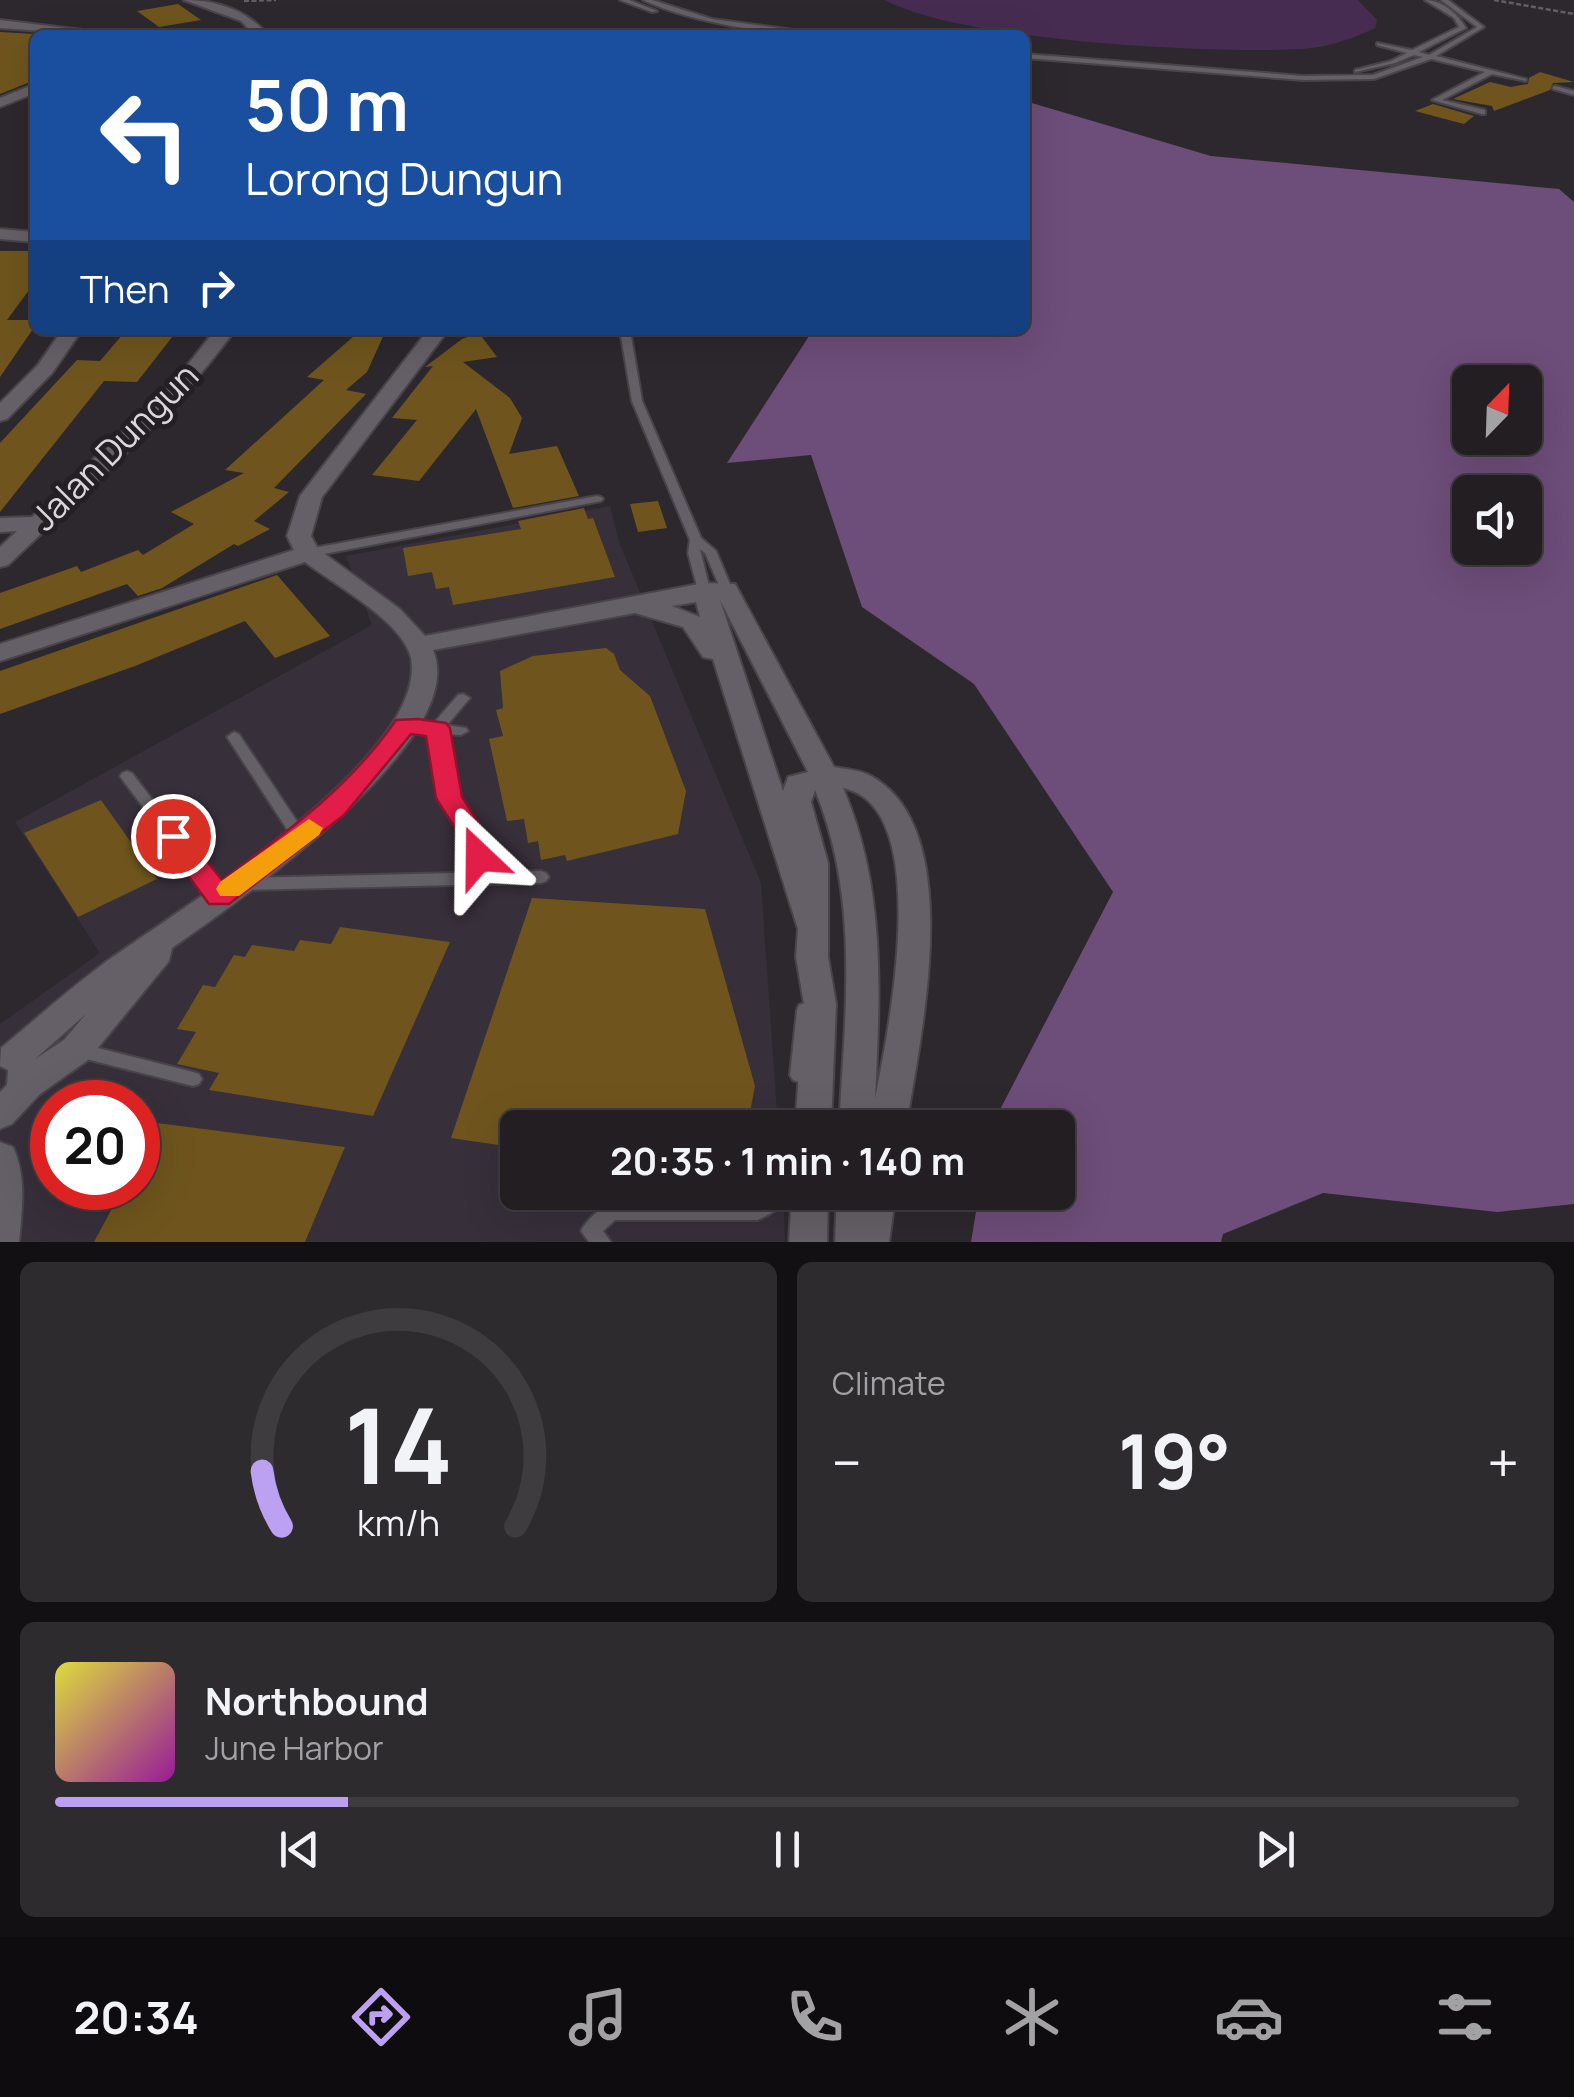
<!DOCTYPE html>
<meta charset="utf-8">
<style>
:root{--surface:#221e22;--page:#2e2b2f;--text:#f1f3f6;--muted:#a2a2a5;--line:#3f3c40;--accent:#bca0f2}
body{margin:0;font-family:Manrope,sans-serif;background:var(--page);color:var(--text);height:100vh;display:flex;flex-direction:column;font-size:38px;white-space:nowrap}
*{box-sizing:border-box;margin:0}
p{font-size:32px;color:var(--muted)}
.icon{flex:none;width:55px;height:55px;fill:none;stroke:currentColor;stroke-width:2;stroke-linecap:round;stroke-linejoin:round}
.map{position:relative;height:1242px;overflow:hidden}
.sheet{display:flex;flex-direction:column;gap:20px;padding:20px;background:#131013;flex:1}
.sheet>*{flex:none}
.guide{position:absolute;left:30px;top:30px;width:1000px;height:305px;border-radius:15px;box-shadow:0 10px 40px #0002,0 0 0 2px var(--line);background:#1a4fa0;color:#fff;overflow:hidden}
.needle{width:65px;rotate:23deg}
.controls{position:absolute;left:1452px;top:365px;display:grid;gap:20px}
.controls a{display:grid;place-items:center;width:90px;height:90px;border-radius:15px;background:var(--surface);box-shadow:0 10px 40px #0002,0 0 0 2px var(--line);font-size:50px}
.speed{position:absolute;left:30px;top:1080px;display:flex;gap:20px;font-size:50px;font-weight:700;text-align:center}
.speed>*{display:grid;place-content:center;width:130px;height:130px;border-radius:50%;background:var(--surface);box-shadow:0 10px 40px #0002,0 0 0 2px var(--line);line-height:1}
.speed .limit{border:15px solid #d22;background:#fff;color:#111}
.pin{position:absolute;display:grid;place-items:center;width:85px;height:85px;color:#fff;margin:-42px;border:5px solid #fff;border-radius:50%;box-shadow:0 2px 10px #0007}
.me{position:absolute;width:110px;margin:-55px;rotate:337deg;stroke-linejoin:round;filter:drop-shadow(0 0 8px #0008)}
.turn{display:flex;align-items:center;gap:35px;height:210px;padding:0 50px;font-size:45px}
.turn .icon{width:130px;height:130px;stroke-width:2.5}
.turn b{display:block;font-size:70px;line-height:85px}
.then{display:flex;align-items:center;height:95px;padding:0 50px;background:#0003;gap:20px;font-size:38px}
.big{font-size:75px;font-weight:700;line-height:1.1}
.sheet .tile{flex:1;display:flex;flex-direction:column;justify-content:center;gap:15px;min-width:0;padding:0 35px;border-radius:15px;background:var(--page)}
.sheet .dial{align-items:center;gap:0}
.dial svg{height:260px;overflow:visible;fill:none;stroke:var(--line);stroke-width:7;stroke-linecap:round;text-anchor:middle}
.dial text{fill:var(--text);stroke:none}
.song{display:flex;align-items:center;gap:30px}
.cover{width:120px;height:120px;border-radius:15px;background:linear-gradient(135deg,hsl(60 70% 55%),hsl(300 70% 35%))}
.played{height:10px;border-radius:5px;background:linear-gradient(90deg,var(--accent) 20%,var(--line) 20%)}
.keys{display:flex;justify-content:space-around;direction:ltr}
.heat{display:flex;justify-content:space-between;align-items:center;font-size:55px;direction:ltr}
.sheet .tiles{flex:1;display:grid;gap:20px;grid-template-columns:1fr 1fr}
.tile:last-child{grid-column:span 2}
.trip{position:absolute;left:500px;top:1110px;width:575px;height:100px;border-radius:15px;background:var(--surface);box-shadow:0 10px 40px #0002,0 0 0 2px var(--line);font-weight:700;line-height:100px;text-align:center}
.tabs{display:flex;height:160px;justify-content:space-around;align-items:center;background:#0e0c0e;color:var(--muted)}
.tabs .icon{width:70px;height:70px}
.tabs .active{color:var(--accent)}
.tabs b{font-size:45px;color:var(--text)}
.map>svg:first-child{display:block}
.built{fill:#372f3a;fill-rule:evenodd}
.green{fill:#472c51}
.forest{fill:#6d4d79;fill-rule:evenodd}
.building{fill:#6f551d}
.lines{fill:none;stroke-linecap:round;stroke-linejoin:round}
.lane-casing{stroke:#484449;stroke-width:4}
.street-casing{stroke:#484449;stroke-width:4}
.path{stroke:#625e63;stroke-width:2.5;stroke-dasharray:5 2.5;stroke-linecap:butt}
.lane{fill:#656067;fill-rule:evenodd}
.street{fill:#656067;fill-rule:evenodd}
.route{fill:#e11d48;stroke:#92132f;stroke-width:2.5}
.slow{fill:#f59e0b}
.labels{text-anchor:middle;stroke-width:10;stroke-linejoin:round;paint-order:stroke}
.street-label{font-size:35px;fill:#dad7db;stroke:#231f24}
</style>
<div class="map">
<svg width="1574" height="1242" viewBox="0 0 1574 1242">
<rect width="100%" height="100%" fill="#2d282e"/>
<!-- built -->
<path class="built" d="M610,506L619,542L761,883L778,1127L518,1128V1192L783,1193L785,1242H0V1024L100,953L15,822L372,625L346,556ZM52,1102H138V1188H52Z"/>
<!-- green -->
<path class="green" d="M885,0H1358L1377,20L1375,28C1352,39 1328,47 1302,49C1212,54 960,41 885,0Z"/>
<!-- forest -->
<path class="forest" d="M1025,101L1211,156L1559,189L1574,202V1204L1497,1212L1323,1193L1223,1234L1221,1242H971L979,1193L1058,1192V1128L991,1127L1113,892L974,684L862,607L811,455L727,463L813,330H1025ZM1470,382H1525V438H1470ZM1525,492V548H1470V492Z"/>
<!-- building -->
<path class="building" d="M178,4L201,20L159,27L137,11Z
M0,32L35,34V80L0,94Z
M1540,72L1574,82L1553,83L1550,90L1494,111L1492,106L1453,99L1490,82L1511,87L1528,84L1529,78Z
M1433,104L1474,116L1464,124L1415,111Z
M0,251H35V282L7,320H35V326L0,377Z
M361,330H386L367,372L346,390L366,394L274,488L289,492L254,521L270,529L238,546L234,544L162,588L138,596L127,584L0,629V593L77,566L81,572L138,550L143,555L194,524L171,512L244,473L225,470L324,380L307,377Z
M123,334L173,336L137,382L104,381L0,512V443L77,360L100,361Z
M474,335L482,337L497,357L463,362L510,398L522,418L509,454L557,446L579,496L513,508L476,409L419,481L372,475L417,420L392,418L433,366L425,367L462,339Z
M658,501L667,528L638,532L630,504Z
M584,508L588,519L593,518L615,577L453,605L449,587L436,589L432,572L408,576L403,548L521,529L518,521Z
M277,575L330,636L275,658L245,621L135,666L0,714V671Z
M606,648L614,654L620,670L650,696L686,791L678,834L567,861L565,855L541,860L538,841L528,843L524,819L507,821L489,739L503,736L496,710L503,708L500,671L533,656Z
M101,800L157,879L78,917L24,833Z
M532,898L705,909L755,1086L747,1128H518V1148L451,1138Z
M340,927L450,942L373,1116L209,1090L219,1073L177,1064L196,1032L177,1029L203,985L215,987L234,955L245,957L252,945L294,951L300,940L331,944Z
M157,1123L345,1147L305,1242H94L123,1188H138V1160Z"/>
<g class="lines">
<!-- lane casing -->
<g class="lane-casing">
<path id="lane" d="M620,0H629L657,11L652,12Z
M643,0H652L712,19L831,35C774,35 695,24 643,0Z
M1425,0C1442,0 1458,14 1466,28L1419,52L1429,55L1477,27L1441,0H1448L1484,27L1436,56L1526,79V81L1492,74L1442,100L1485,110V114H1482L1432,100L1485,72L1431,59L1374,79L1303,80L1025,58V54L1303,76L1373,75L1423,57L1414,55L1395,63L1355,72V70L1391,61L1407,53L1377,45V43L1412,50L1459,27L1454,18Z
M1555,86L1574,91V95L1553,89V87Z
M620,330H630L642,401L701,538L716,551L732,589L730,592H722L705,553L700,549L710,590L704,594L698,590L688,553L690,540L632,401Z
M597,496L601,497L603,499L601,501L308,557L302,553L308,549Z
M463,694L470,698L447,725L466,728L468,731L461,735L445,734L457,798L480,835L486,857L484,861L479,862L474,861L466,835L443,798L431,733L405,730L398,726L405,722L433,724L458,695Z
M234,732L239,734L304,832L306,836L304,840H294L227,737Z
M127,771L132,773L224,893L227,897L224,901L219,903L214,901L122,779L120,776L122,773Z
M541,871L546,873L549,877L546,881L541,883L244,890L239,888L236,884L239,880L244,878Z
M805,1003L811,1005L813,1010L808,1075L805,1080L799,1082L793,1080L790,1075L797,1010L799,1005Z
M78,1043L193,1072L199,1074L202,1079L199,1084L193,1086L78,1057L72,1055L70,1050L72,1045Z
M769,1192H793C787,1204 769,1216 757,1220H615L603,1231L611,1242H589L581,1231C586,1220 600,1208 611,1204H754Z"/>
</g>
<!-- street casing -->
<g class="street-casing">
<path id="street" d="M184,0C216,0 247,10 268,35H254L241,21Z
M0,20L91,31L98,35L0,28Z
M35,84V93L0,107V98Z
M0,229L35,232V242L0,239Z
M62,330H82L52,373L7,419L0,421V403L38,365Z
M215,330H235C171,418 86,490 8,565L0,567V547L17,531L0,532V518L32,517L171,386Z
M428,330L446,333L322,497L311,536L318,549L400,609L425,636L704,583L735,584L834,767C845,769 860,770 871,776C969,830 919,1041 906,1128H839C845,1013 860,899 815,790L811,802L828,863V957L836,1004L831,1128H795L804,1004L796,957L798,929L713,659L703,657L683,627L635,613L433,650C472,740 235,904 172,948L169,961L88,1060L40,1094L12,1124L0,1129V1092L7,1085L8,1070L0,1066L1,1048C36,1019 70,988 107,961C178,910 429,756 411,658C403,621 333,584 305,562L0,661V644L294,550L287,536L300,496ZM720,600L808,772L788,777L783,791ZM696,602L700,617L672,606ZM843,788C936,807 887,1037 875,1099C880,992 886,888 843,788ZM86,1014L64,1040L35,1059Z
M0,1142L13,1147C27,1177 22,1210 19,1242H0Z
M792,1192H828L827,1242H789Z
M837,1192H896L889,1242H835Z"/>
</g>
<!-- path -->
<path class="path" d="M1494,0L1574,14
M244,1L276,0"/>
<!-- lane -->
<use href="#lane" class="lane"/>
<!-- street -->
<use href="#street" class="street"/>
</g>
<!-- route -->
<path class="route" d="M418,719L446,723L450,728L462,797L487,835L492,857L488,864L479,866L465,857L460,836L436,798L426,736L411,734L344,815L229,904H209L159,836L173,827L182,830L222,880C287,832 349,788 396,720Z"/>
<!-- slow -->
<path class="slow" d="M309,819L323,828L319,835L239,896H220L216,889L220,882Z"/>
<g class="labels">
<!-- street labels -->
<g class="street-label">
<text transform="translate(115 447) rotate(-45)" y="12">Jalan Dungun</text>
</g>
</g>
</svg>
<div class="controls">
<a><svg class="needle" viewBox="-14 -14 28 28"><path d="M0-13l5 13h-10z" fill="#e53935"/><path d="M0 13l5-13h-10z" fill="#a2a2a5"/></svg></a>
<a><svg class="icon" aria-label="sound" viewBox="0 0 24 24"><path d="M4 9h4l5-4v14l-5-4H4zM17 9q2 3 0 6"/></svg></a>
</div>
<div class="speed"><div class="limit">20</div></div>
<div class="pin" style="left:173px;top:836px;background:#d93025"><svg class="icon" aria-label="arrive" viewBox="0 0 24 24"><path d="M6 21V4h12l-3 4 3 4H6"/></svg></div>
<svg class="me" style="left:479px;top:857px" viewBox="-20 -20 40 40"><path d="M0-17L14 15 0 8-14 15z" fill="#e11d48" stroke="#fff" stroke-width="4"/></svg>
<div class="trip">20:35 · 1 min · 140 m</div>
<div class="guide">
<div class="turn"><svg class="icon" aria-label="left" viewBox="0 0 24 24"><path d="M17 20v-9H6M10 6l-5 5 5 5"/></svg><div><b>50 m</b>Lorong Dungun</div></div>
<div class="then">Then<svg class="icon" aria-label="right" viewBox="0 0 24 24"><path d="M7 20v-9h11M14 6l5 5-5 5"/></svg></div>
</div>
</div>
<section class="sheet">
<div class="tiles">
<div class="tile dial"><svg viewBox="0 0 100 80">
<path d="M14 69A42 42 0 1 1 86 69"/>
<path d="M14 69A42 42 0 0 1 8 52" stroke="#bca0f2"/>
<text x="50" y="56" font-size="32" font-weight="700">14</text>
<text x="50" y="72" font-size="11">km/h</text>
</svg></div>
<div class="tile"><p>Climate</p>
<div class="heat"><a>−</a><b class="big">19°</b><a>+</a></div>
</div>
<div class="tile">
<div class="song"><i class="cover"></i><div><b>Northbound</b><p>June Harbor</p></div></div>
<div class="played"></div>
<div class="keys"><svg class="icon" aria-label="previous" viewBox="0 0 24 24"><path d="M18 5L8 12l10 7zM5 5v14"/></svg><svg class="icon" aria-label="pause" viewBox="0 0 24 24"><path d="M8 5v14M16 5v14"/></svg><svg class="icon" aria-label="next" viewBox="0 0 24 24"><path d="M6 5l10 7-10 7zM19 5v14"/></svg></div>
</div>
</div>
</section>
<nav class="tabs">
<b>20:34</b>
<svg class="icon active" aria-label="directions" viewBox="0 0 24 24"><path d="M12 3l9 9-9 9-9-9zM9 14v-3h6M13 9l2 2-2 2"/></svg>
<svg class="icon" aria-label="music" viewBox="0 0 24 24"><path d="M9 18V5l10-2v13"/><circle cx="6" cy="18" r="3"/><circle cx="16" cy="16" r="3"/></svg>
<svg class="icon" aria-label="phone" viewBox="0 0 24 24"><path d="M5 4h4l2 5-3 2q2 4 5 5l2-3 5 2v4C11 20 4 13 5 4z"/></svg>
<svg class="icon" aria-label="climate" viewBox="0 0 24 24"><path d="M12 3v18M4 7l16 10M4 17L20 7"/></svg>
<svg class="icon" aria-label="car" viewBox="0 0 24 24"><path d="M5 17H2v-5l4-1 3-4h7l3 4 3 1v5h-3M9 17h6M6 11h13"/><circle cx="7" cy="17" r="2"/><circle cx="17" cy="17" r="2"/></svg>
<svg class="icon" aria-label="filters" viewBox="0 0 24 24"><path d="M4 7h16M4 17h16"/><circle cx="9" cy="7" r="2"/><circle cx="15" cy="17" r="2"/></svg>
</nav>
